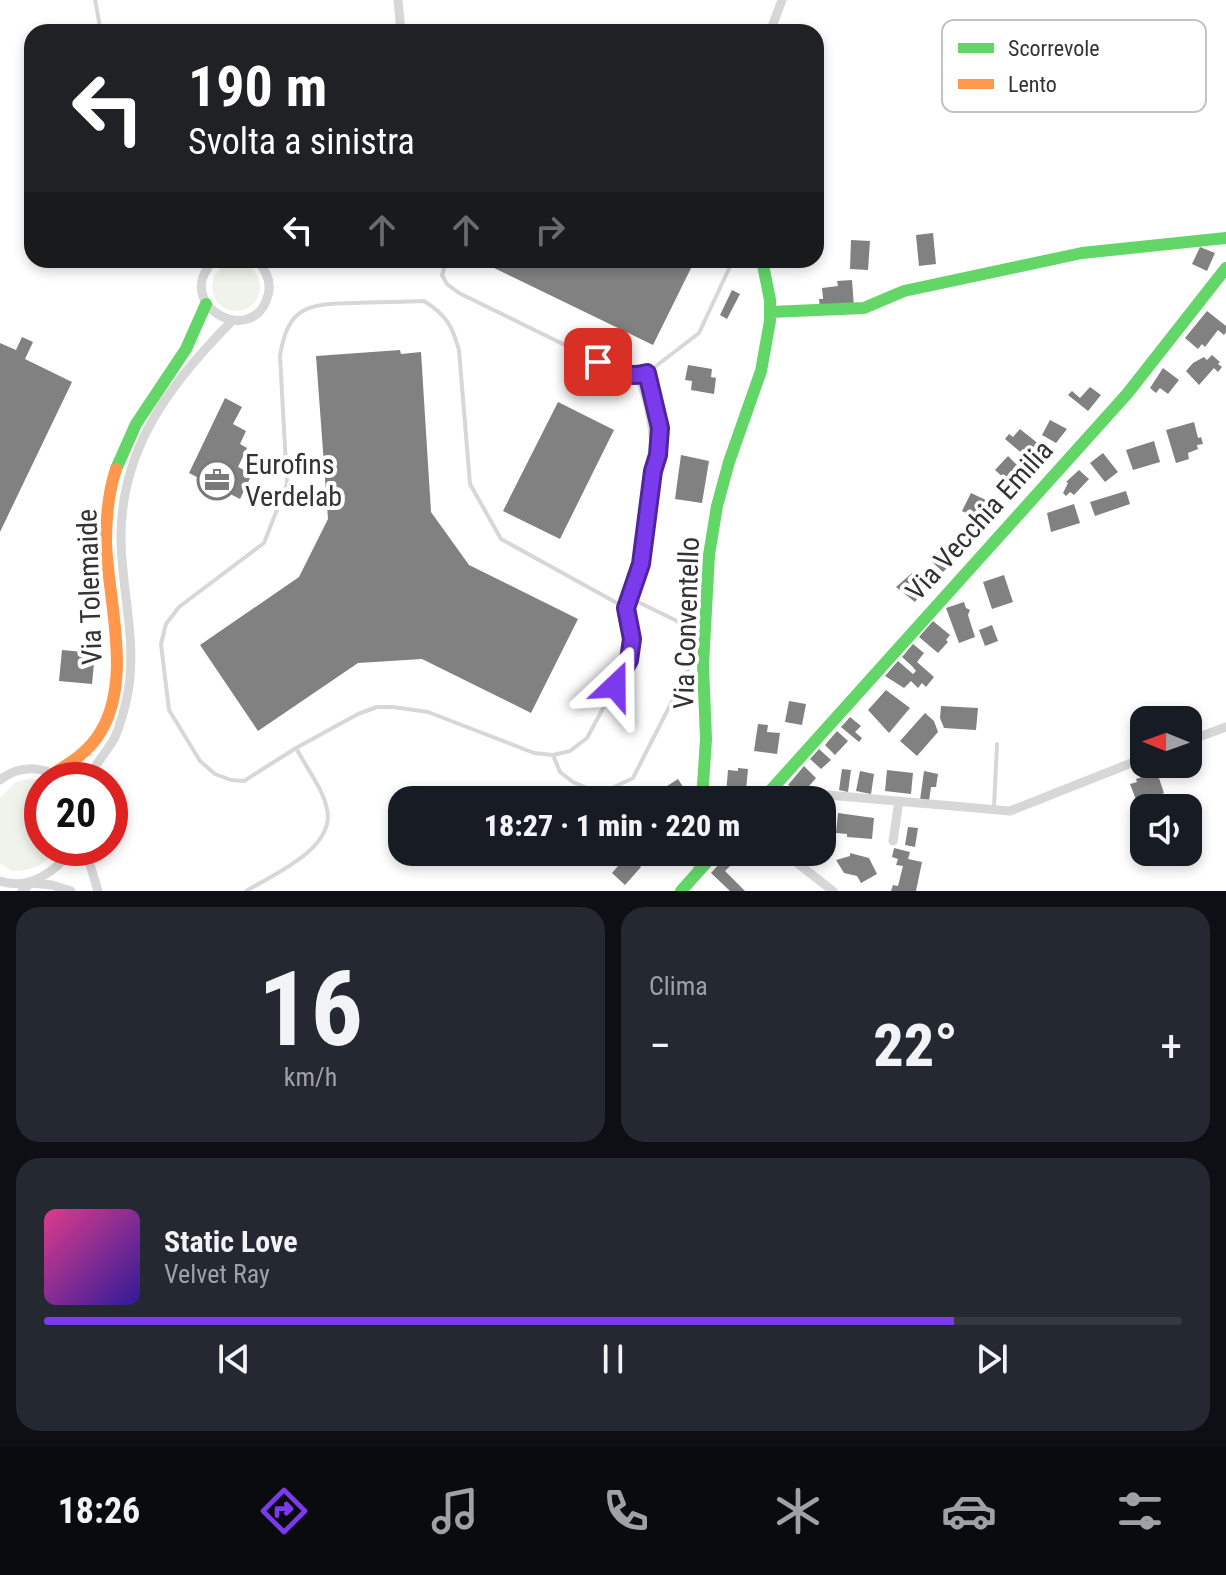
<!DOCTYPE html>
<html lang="it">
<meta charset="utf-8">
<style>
:root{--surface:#171b24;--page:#242831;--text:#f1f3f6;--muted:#9ea1a6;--line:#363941;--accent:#7c3aed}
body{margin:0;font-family:"Roboto Condensed",sans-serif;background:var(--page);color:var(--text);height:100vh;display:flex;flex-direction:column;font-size:30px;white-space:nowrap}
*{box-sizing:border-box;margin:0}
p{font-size:26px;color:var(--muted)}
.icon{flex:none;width:44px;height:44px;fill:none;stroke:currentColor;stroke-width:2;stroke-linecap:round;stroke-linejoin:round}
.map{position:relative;height:891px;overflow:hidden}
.sheet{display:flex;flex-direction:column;gap:16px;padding:16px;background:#0d0f14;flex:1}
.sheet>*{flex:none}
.banner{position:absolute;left:24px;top:24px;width:800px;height:244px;border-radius:24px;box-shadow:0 4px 12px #0003;background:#202124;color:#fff;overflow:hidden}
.needle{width:52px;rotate:271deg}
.controls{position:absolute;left:1130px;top:706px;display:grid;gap:16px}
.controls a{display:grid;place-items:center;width:72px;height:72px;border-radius:16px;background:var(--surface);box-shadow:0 4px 12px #0003;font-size:40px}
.speed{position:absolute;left:24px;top:762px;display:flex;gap:16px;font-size:40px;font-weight:700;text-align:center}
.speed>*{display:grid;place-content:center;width:104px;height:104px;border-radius:50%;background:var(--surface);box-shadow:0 4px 12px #0003;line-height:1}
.speed .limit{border:12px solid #d22;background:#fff;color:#111}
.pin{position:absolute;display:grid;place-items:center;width:68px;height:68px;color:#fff;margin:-34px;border-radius:16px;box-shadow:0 4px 12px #0006}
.me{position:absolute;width:88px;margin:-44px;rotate:23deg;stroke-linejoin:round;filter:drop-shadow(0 0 6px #0008)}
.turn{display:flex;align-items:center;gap:28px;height:168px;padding:0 32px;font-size:36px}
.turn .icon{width:104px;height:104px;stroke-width:2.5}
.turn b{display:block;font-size:56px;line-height:68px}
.lanes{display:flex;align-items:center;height:76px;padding:0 32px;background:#0003;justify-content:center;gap:40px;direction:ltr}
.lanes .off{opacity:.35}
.big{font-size:60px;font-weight:800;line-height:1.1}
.sheet .tile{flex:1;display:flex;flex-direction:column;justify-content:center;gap:12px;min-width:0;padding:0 28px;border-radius:24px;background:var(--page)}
.sheet .dial{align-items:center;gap:0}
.dial b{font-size:104px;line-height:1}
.song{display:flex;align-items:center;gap:24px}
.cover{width:96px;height:96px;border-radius:12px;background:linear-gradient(135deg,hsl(330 70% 55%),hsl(250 70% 35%))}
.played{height:8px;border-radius:4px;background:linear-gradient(90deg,var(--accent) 80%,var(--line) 80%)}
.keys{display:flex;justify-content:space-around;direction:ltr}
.heat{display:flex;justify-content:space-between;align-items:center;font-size:44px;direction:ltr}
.sheet .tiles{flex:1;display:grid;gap:16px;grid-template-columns:1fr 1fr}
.tile:last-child{grid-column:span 2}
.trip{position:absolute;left:388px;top:786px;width:448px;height:80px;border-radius:24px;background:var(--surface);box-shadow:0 4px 12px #0003;font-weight:800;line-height:80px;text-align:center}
.dock{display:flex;height:128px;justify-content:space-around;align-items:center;background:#090b0e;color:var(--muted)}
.dock .icon{width:56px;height:56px}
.dock .selected{color:var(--accent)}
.dock b{font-size:36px;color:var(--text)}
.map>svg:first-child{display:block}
.green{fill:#f0f3ec}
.building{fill:#818181}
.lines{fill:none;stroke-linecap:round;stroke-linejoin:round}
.lane{stroke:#d7d7d7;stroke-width:4}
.street{stroke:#d7d7d7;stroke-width:9}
.fast{stroke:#63d668;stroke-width:12}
.slow{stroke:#ff974d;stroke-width:12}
.route-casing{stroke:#51269a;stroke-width:20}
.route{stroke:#7c3aed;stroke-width:14}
.labels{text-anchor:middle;stroke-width:8;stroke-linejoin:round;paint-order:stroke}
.poi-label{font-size:28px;fill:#333;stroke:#fff;text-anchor:start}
.street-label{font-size:28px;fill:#333;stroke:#fff}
.key{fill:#fff;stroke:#c2c2c2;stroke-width:2}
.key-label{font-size:22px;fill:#333}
</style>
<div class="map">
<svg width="1226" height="891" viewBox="0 0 1226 891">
<rect width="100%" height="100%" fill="#fff"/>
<!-- green -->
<path class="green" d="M212 287a24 24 0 1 1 48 0a24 24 0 1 1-48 0Z
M29,779L42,780V848H60C46,863 32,872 12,871L0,863V798L16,782Z"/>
<!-- building -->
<path class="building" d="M933,233L936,264L919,266L916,235Z
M851,240L870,241L868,270L850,269Z
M1200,247L1215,253L1207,271L1192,264Z
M490,260H695L653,345L488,265Z
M852,280L854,307L820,309L819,299H823L822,288L838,286L837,281Z
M732,290L740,294L727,319L720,315Z
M1207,311L1226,326V332L1224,335L1218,330L1205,347L1202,344L1198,349L1185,338Z
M22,337L33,342L25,359L72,382L0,532V343L16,350Z
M400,350L401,354L421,352L431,512L469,565L578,619L531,713L422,659L358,663L258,731L200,645L299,577L328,519L316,356Z
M1212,355L1220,362L1218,364L1222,367L1218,372L1214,368L1199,385L1186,371L1193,363L1204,357L1207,360Z
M688,365L712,369L711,377L716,378L714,394L691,390L692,381L685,380Z
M1163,368L1179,380L1168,394L1160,388L1156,393L1150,388Z
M1090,387L1101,395L1088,411L1068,395L1072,391L1080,398Z
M225,398L242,407L233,424L246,431L240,444L247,448L238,467L252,474L240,499L189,473Z
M558,402L614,430L560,539L503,511Z
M1050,420L1067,429L1056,443L1042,435Z
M1194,422L1198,438L1201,437L1203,444L1197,445L1198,449L1188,453L1189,459L1176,463L1166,430Z
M1020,429L1050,453L1038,467L1005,439L1009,434L1013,437Z
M1154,441L1160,462L1133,470L1126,450Z
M1103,453L1118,472L1105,482L1090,463Z
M681,455L709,461L702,503L675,499Z
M1008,456L1023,471L1012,482L1008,478L1006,480L995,470Z
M1079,470L1089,479L1074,495L1070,492L1066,496L1063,493L1068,483L1066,482Z
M1126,491L1130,504L1095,516L1090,502Z
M971,493L988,501L979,519L962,511Z
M1074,504L1080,523L1051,532L1047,513Z
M944,545L958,557L943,572L930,560Z
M912,573L926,586L915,602L896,587Z
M1004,575L1013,602L992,609L983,582Z
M964,602L966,608L970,610L968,615L975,637L959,643L946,608Z
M933,621L950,635L946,640L948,642L938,653L919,637Z
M992,625L998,641L985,646L979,630Z
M913,644L924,653L917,662L934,677L926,687L922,683L918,688L911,681L904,688L885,676L898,661L913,674L916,671L912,666L902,657Z
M62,650L95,653L92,684L59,681Z
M886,690L910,708L889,733L868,710Z
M789,701L806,704L802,725L785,722Z
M941,706L978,708L976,730L944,728L940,718Z
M925,713L934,721L938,732L917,756L900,741Z
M850,717L861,726L855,732L862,738L859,742L841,727Z
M758,724L768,725L767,732L780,733L777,754L754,751Z
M837,731L848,741L835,755L825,745Z
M819,749L831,760L821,769L810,759Z
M804,766L816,778L804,792L788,785Z
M738,768L748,769L745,800L726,794L728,770L738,771Z
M842,769L851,770L848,792L839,790Z
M887,770L913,773L911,794L885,791Z
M860,771L874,774L871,794L856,791Z
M924,771L938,774L936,787H931L929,801L920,800Z
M1157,772L1164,793L1138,805L1130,784L1137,782L1136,779Z
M678,779L689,796L684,800H659L657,797L663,794L661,790Z
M838,813L874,818L872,839L847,837V834L836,833Z
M908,827L918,828L915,847L905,845Z
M894,848L910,852L908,859L922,862L916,891H891L893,885L898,886L903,866L896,865L898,859L892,857Z
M730,852H744L725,871L745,891H730L711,873Z
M629,853L641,867L625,885L612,873Z
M850,853L869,858L877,874L861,883L857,876L844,873L836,860L850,856Z"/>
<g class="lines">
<!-- lane -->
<path class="lane" d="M95,0L101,32
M447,260L442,275L447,284L459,293L626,375L636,377L647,373L699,333L733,260
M424,301C446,315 452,325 459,350L470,484L501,539L626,608L632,639L629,660L587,738L570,751L553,755L534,753L428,712L393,707H377L358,714L296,748L244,781L231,780L215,774L200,761L169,710L161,644L166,624L179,607L264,543L287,484L280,356C288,305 309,304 355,303C378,302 401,302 424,301Z
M647,373C656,406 664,436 654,469
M626,608C650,536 666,450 636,377
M553,755L560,772L573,782L594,791L610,789L633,778L689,668L690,641L687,631L677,621L630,598
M994,807L997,744
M246,891C273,875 336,848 327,809C323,789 306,767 296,748"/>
<!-- street -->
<path class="street" d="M398,0L401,32
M770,32L782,0
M214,260C170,305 254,350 268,295C272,281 266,270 257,260
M1188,741L1226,727
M0,780C20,764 44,766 64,780
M88,780C94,765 106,753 114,739C121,724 125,708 128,692C136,648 125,603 122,559C113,459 165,388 232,321
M771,790L1010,811L1144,758
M893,841L899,801
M85,848L98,891
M783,852L833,891
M697,873L699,852
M0,881C29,891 57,871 73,848
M22,891L31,883L52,885L71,891"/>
<!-- fast -->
<path class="fast" d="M770,312L864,308L904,291L1082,253L1226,238
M116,469L136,424L186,349L206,304
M702,800L706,739L703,665L709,555L717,506L729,462L761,371L770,321V300L762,260
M762,800L1127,394L1226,268
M681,891L716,852"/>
<!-- slow -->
<path class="slow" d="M54,773C72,762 89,751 100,733C133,680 108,600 106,543C106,518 108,493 116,469"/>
</g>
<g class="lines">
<!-- route casing -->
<g class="route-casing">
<path id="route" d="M598,362C615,370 628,379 647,373L660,428L658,455L653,471L641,564L626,608L632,639L629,660L615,686"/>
</g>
<!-- route -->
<use href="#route" class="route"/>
</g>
<!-- icons -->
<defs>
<g id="office-ring" transform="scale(2)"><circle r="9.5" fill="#fff" stroke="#7a7a7a" stroke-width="1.5"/><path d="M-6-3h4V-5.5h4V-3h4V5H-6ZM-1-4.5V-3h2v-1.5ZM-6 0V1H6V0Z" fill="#7a7a7a"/></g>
</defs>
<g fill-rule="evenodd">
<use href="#office-ring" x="217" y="480"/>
</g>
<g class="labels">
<!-- poi labels -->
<g class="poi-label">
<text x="245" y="474">Eurofins<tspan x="245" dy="32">Verdelab</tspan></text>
</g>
<!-- street labels -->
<g class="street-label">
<text transform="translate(979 520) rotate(-48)" y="10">Via Vecchia Emilia</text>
<text transform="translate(89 587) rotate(-92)" y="10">Via Tolemaide</text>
<text transform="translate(686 623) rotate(-88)" y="10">Via Conventello</text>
</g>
</g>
<!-- legend -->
<rect x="942" y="20" width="264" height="92" rx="12" class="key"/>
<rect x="958" y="43" width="36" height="10" fill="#63d668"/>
<rect x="958" y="79" width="36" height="10" fill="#ff974d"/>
<g class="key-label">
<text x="1008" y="56">Scorrevole</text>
<text x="1008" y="92">Lento</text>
</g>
</svg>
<div class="controls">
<a><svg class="needle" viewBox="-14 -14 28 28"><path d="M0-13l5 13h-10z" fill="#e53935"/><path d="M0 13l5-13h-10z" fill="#9ea1a6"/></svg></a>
<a><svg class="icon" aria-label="sound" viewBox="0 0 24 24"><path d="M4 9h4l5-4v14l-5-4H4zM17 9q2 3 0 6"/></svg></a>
</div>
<div class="speed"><div class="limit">20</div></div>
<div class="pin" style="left:598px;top:362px;background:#d93025"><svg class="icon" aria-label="arrive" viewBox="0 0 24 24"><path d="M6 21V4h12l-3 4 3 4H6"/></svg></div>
<svg class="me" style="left:615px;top:686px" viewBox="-20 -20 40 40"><path d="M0-17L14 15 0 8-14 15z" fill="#7c3aed" stroke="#fff" stroke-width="4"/></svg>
<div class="trip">18:27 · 1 min · 220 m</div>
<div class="banner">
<div class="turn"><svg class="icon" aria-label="left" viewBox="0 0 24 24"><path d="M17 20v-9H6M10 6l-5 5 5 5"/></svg><div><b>190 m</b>Svolta a sinistra</div></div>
<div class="lanes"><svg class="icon" aria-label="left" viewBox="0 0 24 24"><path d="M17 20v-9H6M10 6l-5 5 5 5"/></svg><svg class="icon off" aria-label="ahead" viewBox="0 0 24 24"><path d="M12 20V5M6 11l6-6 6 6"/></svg><svg class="icon off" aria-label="ahead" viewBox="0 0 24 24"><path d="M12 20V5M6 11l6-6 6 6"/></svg><svg class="icon off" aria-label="right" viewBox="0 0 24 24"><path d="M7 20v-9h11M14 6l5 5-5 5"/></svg></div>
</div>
</div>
<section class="sheet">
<div class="tiles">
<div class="tile dial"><b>16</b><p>km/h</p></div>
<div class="tile"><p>Clima</p>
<div class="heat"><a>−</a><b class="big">22°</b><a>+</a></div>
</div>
<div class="tile">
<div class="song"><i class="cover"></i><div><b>Static Love</b><p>Velvet Ray</p></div></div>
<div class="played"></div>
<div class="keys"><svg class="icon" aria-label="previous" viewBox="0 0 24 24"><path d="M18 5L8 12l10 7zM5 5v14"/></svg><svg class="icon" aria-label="pause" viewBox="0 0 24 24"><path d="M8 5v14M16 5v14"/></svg><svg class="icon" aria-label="next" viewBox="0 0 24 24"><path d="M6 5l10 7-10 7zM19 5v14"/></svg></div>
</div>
</div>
</section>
<nav class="dock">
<b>18:26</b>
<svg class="icon selected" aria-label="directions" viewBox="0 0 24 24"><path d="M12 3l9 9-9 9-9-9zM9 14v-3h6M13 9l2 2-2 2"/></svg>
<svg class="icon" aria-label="music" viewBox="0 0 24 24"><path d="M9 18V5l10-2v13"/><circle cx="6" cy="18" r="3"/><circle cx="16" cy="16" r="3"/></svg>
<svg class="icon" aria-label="phone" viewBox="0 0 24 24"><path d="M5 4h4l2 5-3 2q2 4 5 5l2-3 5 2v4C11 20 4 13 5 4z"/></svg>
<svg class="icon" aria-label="climate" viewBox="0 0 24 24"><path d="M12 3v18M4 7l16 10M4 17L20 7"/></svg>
<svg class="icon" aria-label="car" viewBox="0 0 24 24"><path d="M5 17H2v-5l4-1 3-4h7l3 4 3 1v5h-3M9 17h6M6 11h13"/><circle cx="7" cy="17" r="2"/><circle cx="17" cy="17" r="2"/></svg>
<svg class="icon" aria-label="filters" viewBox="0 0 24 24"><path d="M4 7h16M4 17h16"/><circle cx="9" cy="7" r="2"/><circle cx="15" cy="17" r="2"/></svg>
</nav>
